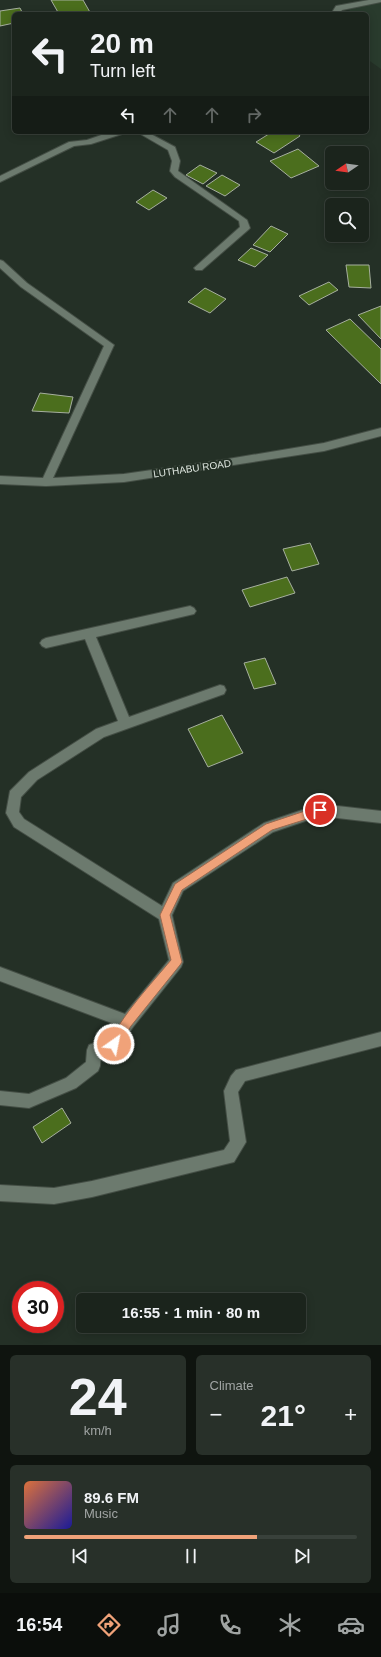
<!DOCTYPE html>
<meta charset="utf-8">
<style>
:root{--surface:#1b241c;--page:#283029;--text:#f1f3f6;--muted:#a0a4a3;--line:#39413b;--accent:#f0a279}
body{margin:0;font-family:Arial,sans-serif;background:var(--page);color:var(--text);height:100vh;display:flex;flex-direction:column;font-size:15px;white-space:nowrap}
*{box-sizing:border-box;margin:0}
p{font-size:13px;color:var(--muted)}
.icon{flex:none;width:22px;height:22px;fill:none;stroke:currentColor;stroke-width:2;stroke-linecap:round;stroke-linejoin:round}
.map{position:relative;height:1345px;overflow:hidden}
.sheet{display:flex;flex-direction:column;gap:10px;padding:10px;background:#0f140f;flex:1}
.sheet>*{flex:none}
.guide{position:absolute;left:12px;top:12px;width:357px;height:122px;border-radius:6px;box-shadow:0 2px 10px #0003,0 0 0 1px var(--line);background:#1b241c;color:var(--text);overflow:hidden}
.needle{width:26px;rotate:257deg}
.buttons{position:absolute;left:325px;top:146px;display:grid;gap:8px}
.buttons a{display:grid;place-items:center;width:44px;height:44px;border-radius:6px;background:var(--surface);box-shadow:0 2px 10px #0003,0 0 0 1px var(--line);font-size:20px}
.speed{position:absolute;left:12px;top:1281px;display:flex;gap:8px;font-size:20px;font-weight:700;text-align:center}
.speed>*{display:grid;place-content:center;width:52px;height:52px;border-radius:50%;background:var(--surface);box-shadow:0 2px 10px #0003,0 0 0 1px var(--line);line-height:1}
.speed .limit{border:6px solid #d22;background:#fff;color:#111}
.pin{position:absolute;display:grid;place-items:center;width:34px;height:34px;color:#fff;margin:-17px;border:2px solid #fff;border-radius:50%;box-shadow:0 1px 4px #0007}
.me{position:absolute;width:44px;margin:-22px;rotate:33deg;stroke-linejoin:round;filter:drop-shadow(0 0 3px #0008)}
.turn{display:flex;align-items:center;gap:14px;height:84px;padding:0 12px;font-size:18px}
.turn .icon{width:52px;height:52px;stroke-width:2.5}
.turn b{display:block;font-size:28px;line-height:34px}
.lanes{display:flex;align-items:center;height:38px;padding:0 12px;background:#0003;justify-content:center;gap:20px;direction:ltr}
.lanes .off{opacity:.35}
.big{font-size:30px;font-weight:700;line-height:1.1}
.sheet .card{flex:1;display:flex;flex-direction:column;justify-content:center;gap:6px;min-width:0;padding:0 14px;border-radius:6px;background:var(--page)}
.sheet .dial{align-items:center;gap:0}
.dial b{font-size:52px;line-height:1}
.song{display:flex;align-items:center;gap:12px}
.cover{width:48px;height:48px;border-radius:6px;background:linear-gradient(135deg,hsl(20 70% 55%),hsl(240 70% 35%))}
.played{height:4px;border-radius:2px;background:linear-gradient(90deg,var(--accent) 70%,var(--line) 70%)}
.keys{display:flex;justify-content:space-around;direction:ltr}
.heat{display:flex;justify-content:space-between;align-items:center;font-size:22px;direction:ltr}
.sheet .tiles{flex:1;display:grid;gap:10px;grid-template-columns:1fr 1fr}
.card:last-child{grid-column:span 2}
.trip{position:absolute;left:76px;top:1293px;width:230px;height:40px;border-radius:6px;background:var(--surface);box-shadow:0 2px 10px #0003,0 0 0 1px var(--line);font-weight:700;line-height:40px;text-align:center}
.dock{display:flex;height:64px;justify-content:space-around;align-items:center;background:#0b0e0b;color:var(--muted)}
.dock .icon{width:28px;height:28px}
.dock .on{color:var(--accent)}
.dock b{font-size:18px;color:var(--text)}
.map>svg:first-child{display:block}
.built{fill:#293b2d}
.building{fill:#4b6e1d;stroke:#a6af9f}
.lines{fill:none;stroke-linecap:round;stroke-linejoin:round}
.minor-casing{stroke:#444e45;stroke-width:2}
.minor{fill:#6c7a6e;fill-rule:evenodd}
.route{fill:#f0a279;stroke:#9c694f}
.labels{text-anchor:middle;stroke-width:4;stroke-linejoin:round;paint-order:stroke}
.street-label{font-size:10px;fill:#dfe7e0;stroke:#243026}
</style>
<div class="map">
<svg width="381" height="1345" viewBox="0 0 381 1345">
<rect width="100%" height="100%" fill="#243026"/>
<!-- built -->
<path class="built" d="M365,0H381V69L367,59V14H348L353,3Z"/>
<!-- building -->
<path class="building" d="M51,0H83L91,14H59Z
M20,8L23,14H14V23L0,26V11Z
M272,132H297L300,136L274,153L256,142Z
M298,149L319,166L291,178L270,161Z
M200,165L217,173L203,184L186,175Z
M222,175L240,185L225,196L206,186Z
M153,190L167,198L149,210L136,202Z
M271,226L288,234L270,252L253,245Z
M251,248L268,255L255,267L238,260Z
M346,265H369L371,288L349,287Z
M329,282L338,290L309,305L299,296Z
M205,288L226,299L210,313L188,302Z
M381,306V339L358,315Z
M350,319L381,349V384L326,330Z
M40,393L73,397L69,413L32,411Z
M310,543L319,564L292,571L283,549Z
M287,577L295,593L250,607L242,590Z
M265,658L276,684L254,689L244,663Z
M222,715L243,753L208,767L188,729Z
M62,1108L71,1123L42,1143L33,1127Z"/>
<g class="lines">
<!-- minor casing -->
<g class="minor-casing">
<path id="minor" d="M369,0H381V2L342,10L339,14H331L336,6Z
M110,132H123L122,134L91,144L74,146L0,182V176L69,142L87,140Z
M137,132H147L175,147L180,161L178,171L247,220L250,228L248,230L202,270H196L194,268L240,227L239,221L175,177L170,171L172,161L168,150Z
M0,260L3,261L27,283L114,345L53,478L124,474L222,460L324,443L381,428V436L324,451L124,482L46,486L0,484V476L43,478L104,346L21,287L0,268Z
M190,606L194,608L196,611L194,614L96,637L129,717L220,685L224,686L226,690L224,694L104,737L37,780L21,797L19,812L24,819L162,906L173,883L264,823L320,804L381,811V823L320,816L273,832L183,891L172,915L183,962L181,967L133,1027L119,1048L101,1055L100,1066L98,1071L76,1088L29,1108L0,1105V1091L29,1094L66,1078L86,1062L87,1050L89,1045L109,1037L117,1025L0,981V967L125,1014L169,960L159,919L14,827L6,813L10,791L29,772L96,729L118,721L85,639L46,648L42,646L40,643L42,640L46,638Z
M381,1032V1046L245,1081L238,1092L246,1142L234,1162L92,1197L54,1204L0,1201V1185L54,1188L92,1181L224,1150L230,1141L224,1091L231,1076L236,1070Z"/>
</g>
<!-- minor -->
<use href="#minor" class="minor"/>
</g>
<!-- route -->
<path class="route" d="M320,806L323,807L324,810L323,814L272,830L182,890L170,915L182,962L180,965L131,1026L118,1047L114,1049L110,1047L109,1044C120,1017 152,983 171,960L160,915L175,884L266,824Z"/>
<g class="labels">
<!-- street labels -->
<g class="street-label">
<text transform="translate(192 468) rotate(-8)" y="4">LUTHABU ROAD</text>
</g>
</g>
</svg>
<div class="buttons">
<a><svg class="needle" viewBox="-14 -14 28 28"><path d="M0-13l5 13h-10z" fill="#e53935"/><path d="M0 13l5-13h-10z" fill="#a0a4a3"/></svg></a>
<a><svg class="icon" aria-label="search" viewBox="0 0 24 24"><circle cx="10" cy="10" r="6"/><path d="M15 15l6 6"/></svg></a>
</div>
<div class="speed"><div class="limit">30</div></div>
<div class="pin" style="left:320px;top:810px;background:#d93025"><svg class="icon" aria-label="arrive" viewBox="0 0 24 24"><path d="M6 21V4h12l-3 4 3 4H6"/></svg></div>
<svg class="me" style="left:114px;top:1044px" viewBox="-20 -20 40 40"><circle r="17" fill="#f0a279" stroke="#fff" stroke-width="3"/><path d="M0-11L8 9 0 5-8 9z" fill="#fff"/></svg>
<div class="trip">16:55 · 1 min · 80 m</div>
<div class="guide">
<div class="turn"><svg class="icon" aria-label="left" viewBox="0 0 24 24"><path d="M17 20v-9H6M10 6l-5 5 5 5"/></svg><div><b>20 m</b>Turn left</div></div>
<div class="lanes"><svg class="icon" aria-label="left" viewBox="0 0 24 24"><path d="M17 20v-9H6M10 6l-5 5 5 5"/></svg><svg class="icon off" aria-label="ahead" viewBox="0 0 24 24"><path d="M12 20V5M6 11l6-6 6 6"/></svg><svg class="icon off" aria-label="ahead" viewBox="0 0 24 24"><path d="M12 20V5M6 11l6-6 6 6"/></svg><svg class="icon off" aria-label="right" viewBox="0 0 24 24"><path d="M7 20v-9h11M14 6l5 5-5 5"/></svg></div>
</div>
</div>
<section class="sheet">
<div class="tiles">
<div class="card dial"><b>24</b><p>km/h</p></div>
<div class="card"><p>Climate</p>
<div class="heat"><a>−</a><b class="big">21°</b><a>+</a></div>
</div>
<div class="card">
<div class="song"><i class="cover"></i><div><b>89.6 FM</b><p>Music</p></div></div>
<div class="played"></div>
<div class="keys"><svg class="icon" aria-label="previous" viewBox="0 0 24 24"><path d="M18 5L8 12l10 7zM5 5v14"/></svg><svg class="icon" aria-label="pause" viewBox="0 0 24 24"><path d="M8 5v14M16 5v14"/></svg><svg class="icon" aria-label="next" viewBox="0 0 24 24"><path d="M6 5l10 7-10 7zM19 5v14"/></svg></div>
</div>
</div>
</section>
<nav class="dock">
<b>16:54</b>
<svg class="icon on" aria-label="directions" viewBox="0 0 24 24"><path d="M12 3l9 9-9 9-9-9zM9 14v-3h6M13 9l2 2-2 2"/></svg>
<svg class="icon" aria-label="music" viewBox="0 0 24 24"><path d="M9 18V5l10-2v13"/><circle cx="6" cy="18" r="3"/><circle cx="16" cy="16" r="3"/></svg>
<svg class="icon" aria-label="phone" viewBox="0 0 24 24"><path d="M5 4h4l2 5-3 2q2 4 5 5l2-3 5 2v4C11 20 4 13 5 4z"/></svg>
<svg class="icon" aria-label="climate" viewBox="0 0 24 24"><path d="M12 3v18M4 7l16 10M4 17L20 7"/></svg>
<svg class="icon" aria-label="car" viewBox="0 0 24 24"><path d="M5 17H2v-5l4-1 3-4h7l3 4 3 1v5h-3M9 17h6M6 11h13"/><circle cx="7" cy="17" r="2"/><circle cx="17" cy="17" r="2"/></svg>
</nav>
